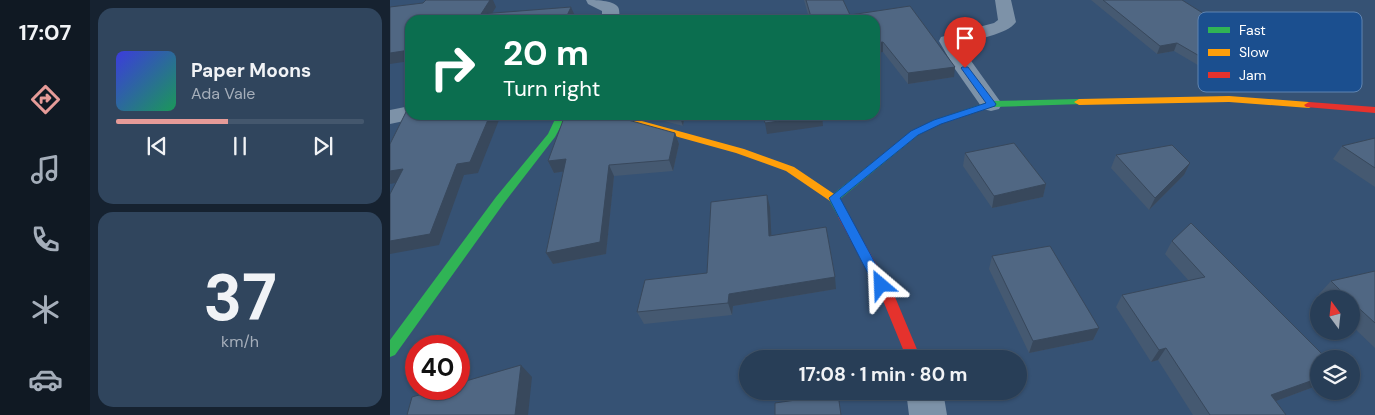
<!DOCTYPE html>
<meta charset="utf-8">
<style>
:root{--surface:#283e57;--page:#30455d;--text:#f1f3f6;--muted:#a5aeba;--line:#44576d;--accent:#e69b98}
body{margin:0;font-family:"DM Sans",sans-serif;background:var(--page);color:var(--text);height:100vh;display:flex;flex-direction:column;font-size:19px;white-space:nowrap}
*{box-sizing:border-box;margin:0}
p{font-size:16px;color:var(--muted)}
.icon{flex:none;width:28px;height:28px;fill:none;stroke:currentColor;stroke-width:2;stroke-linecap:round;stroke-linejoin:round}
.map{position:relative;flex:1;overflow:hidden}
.sheet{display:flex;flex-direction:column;gap:8px;padding:8px;background:#162230;width:300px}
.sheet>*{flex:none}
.banner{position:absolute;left:15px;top:15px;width:475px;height:105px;border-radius:15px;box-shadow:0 1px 4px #0004,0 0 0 1px var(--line);background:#0b6e4f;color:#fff;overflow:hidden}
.needle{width:32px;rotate:345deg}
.fabs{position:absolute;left:920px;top:290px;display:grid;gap:10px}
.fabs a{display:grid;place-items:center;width:50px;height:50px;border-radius:50%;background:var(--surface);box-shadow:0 1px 4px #0004,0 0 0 1px var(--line);font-size:25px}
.speed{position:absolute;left:15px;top:335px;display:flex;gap:10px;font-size:25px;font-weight:700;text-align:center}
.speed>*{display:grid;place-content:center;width:65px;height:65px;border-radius:50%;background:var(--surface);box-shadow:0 1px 4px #0004,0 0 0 1px var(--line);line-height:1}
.speed .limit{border:8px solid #d22;background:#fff;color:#111}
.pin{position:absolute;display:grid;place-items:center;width:42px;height:42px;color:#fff;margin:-51px -21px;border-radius:50% 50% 50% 0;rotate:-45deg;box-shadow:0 0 5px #0007}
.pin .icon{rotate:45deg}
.me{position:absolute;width:55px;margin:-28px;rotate:334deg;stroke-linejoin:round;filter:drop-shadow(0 0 4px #0008)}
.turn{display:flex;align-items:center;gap:18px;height:105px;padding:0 15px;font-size:22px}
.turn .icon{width:65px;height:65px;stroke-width:2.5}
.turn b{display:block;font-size:35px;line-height:42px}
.sheet .card{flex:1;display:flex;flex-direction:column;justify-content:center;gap:8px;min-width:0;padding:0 18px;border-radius:15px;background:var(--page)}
.sheet .dial{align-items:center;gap:0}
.dial b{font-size:65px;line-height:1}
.song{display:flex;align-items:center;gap:15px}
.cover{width:60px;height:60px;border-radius:8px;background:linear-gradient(135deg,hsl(240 70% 55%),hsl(150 70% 35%))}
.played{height:5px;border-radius:2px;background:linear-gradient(90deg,var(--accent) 45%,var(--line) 45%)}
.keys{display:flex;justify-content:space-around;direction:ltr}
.trip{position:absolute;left:349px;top:350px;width:288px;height:50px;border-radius:25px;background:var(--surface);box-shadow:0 1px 4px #0004,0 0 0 1px var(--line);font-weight:700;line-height:50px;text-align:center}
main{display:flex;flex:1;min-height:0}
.tabs{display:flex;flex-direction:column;width:90px;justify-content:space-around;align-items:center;background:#101923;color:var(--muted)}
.tabs .icon{width:35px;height:35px}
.tabs .current{color:var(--accent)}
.tabs b{font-size:22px;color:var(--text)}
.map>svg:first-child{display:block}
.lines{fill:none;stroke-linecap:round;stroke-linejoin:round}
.street{fill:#7d92a8;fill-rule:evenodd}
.fast{fill:#30b455;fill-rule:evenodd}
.slow{fill:#ff9f0a;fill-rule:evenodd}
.jam{fill:#e5322d;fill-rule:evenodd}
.wall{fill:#455971}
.shaded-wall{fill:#38485c}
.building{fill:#506783;stroke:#38485c}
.route{fill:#1a73e8;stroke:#114b97}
.key{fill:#1b4f8f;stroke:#5f84b1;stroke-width:1}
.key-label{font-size:14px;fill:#fff}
</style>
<main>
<nav class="tabs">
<b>17:07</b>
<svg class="icon current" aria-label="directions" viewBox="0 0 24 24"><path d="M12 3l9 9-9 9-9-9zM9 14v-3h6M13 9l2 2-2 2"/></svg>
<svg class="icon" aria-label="music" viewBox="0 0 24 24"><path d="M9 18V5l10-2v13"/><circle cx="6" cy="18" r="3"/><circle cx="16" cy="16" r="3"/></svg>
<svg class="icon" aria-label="phone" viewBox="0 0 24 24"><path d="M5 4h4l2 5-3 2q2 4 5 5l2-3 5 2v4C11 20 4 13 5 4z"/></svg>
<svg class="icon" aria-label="climate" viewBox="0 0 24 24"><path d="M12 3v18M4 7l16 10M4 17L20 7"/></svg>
<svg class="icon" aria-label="car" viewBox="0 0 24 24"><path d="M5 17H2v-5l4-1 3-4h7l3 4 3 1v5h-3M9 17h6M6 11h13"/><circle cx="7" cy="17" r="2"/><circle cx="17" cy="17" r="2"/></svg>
</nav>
<section class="sheet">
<div class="card">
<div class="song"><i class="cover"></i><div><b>Paper Moons</b><p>Ada Vale</p></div></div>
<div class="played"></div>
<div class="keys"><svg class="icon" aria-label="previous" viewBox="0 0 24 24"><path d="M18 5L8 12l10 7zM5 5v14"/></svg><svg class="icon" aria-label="pause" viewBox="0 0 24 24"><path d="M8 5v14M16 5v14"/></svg><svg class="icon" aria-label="next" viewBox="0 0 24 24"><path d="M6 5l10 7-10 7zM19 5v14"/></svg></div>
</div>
<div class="card dial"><b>37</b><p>km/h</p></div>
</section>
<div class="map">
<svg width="985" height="415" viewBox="0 0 985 415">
<rect width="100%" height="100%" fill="#365274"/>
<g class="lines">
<!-- street -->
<path class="street" d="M196,0C205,0 223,0 228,7C230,10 229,16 230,20H212V11L198,4Z
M605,0H621L626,22C617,35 585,39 569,44L612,104L609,109L601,111L593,109L565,69L549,41L551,37L604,23L608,20Z
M20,106V115H30L28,118L0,124V110Z
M516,391H553L557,415H519Z"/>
<!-- fast -->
<path class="fast" d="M689,99L692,100V104L602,107L550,124L528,135L450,199L460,217L458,220H450L438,198L522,131L544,120L601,101Z
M167,115H177L165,137L114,203L5,355L0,357V340L106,197L158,134Z"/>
<!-- slow -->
<path class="slow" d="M839,96L919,102L924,105L919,108L839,102L689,105L684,102L689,99Z
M214,115H230L354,149L404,167L450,198L444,202L440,201L396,171L346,153L216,117Z"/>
<!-- jam -->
<path class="jam" d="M919,102L985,107V113L916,107L914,105Z
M454,213L458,214L505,297L531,359H517L492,298L448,217Z"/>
</g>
<!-- wall -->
<path class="wall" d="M414,0H453L460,15L564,77L518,84L493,52L419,18Z
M701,0H792L903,81L867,92L852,91L784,51L767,54Z
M252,115H328L294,120L293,126Z
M285,133L289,144L283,171L224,176L216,254L163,264L156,253L173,171L164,173L158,161Z
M985,138V187L943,159L952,146Z
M575,153L656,184L653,197L602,208L573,166Z
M726,155L800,163L794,175L759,210L721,168Z
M380,207L381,235L446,289L343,306L342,315L254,324L247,312L317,273Z
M782,241L929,385L886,401L896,415H803L768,360L761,362L726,307L732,295L799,281L775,254Z
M602,256L709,328L703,340L639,353L599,269Z
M985,271V348L961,325V299H934L929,294L941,281Z"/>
<!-- shaded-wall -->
<path class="shaded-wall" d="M100,0H103L106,7L98,20L91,14Z
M181,7L185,16L183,20H175Z
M493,42V52L485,53V43Z
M787,43L784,51L767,54L770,46Z
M20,50V61L0,64V53Z
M565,67L564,77L518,84V73Z
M908,73L903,81L867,92L872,84Z
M100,115H111L88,173L74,175L49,245L0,254V241L67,164Z
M289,115H328L294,120L293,126Z
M432,115L433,126L377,134L375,123Z
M285,133L289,144L283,171L279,160Z
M176,159L182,170L164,173L158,161Z
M800,163L794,175L759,210L765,198Z
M219,165L224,176L216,254L163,264L156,253Z
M13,169L21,180L0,184V171Z
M656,184L653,197L602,208L604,196Z
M377,195L380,207L382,248L379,236Z
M445,277L446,289L343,306L342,315L338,303L339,294Z
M709,328L703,340L639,353L643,341Z
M776,348L768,360L761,362L769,350Z
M131,365L142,377L138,415H125Z
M929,378V385L870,407L881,395Z"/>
<!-- building -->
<path class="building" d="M36,0H100L91,14L181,7L175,20H20V50L0,53V7L33,3Z
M416,0H453L460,15L520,6L565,67L518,73L493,42L485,43V20H404L421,17Z
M713,0H792L908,73L872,84L856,83L787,43L770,46Z
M20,108V115H100L80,162L67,164L40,234L0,241V194L13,169L0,171V144L17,110Z
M175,115H220L285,133L279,160L219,165L210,242L156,253L176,159L158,161Z
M373,115H432L375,123Z
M985,138V168L952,146Z
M624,143L656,184L604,196L575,153Z
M782,145L800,163L765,198L726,155Z
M377,195L379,236L436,227L445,277L339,294L338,303L247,312L255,280L317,273L321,202Z
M801,223L937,359H929V378L881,395L896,415H820L776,348L769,350L732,295L815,277L782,241Z
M660,246L709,328L643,341L602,256Z
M985,271V323L961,301V299H959L941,281Z
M131,365L125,415H17L22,397L50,389H69V383Z
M448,394L451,415H385V403Z"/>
<!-- route -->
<path class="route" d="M572,67H578L606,104L605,106L551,124L528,135L450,198L497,285L495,289L491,291L486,289L439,198L521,131L544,120L596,103L571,68Z"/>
<!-- legend -->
<rect x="808" y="12" width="164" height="80" rx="8" class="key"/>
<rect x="818" y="27" width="22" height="6" fill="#30b455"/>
<rect x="818" y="49" width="22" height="7" fill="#ff9f0a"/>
<rect x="818" y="72" width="22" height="6" fill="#e5322d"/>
<g class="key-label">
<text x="849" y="35">Fast</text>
<text x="849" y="57">Slow</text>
<text x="849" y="80">Jam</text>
</g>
</svg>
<div class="fabs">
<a><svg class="needle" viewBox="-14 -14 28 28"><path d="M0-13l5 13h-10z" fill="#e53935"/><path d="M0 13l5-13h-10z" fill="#a5aeba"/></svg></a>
<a><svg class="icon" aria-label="layers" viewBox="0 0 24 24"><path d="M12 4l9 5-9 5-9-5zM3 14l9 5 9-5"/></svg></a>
</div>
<div class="speed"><div class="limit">40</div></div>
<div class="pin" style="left:575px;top:68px;background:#d93025"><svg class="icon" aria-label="arrive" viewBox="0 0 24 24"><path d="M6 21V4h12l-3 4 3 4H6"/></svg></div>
<svg class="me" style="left:491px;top:285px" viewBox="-20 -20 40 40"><path d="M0-17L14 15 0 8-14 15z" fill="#1a73e8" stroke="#fff" stroke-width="4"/></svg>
<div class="trip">17:08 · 1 min · 80 m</div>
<div class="banner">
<div class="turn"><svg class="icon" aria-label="right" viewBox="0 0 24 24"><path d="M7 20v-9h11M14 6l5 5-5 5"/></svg><div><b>20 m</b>Turn right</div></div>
</div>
</div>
</main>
